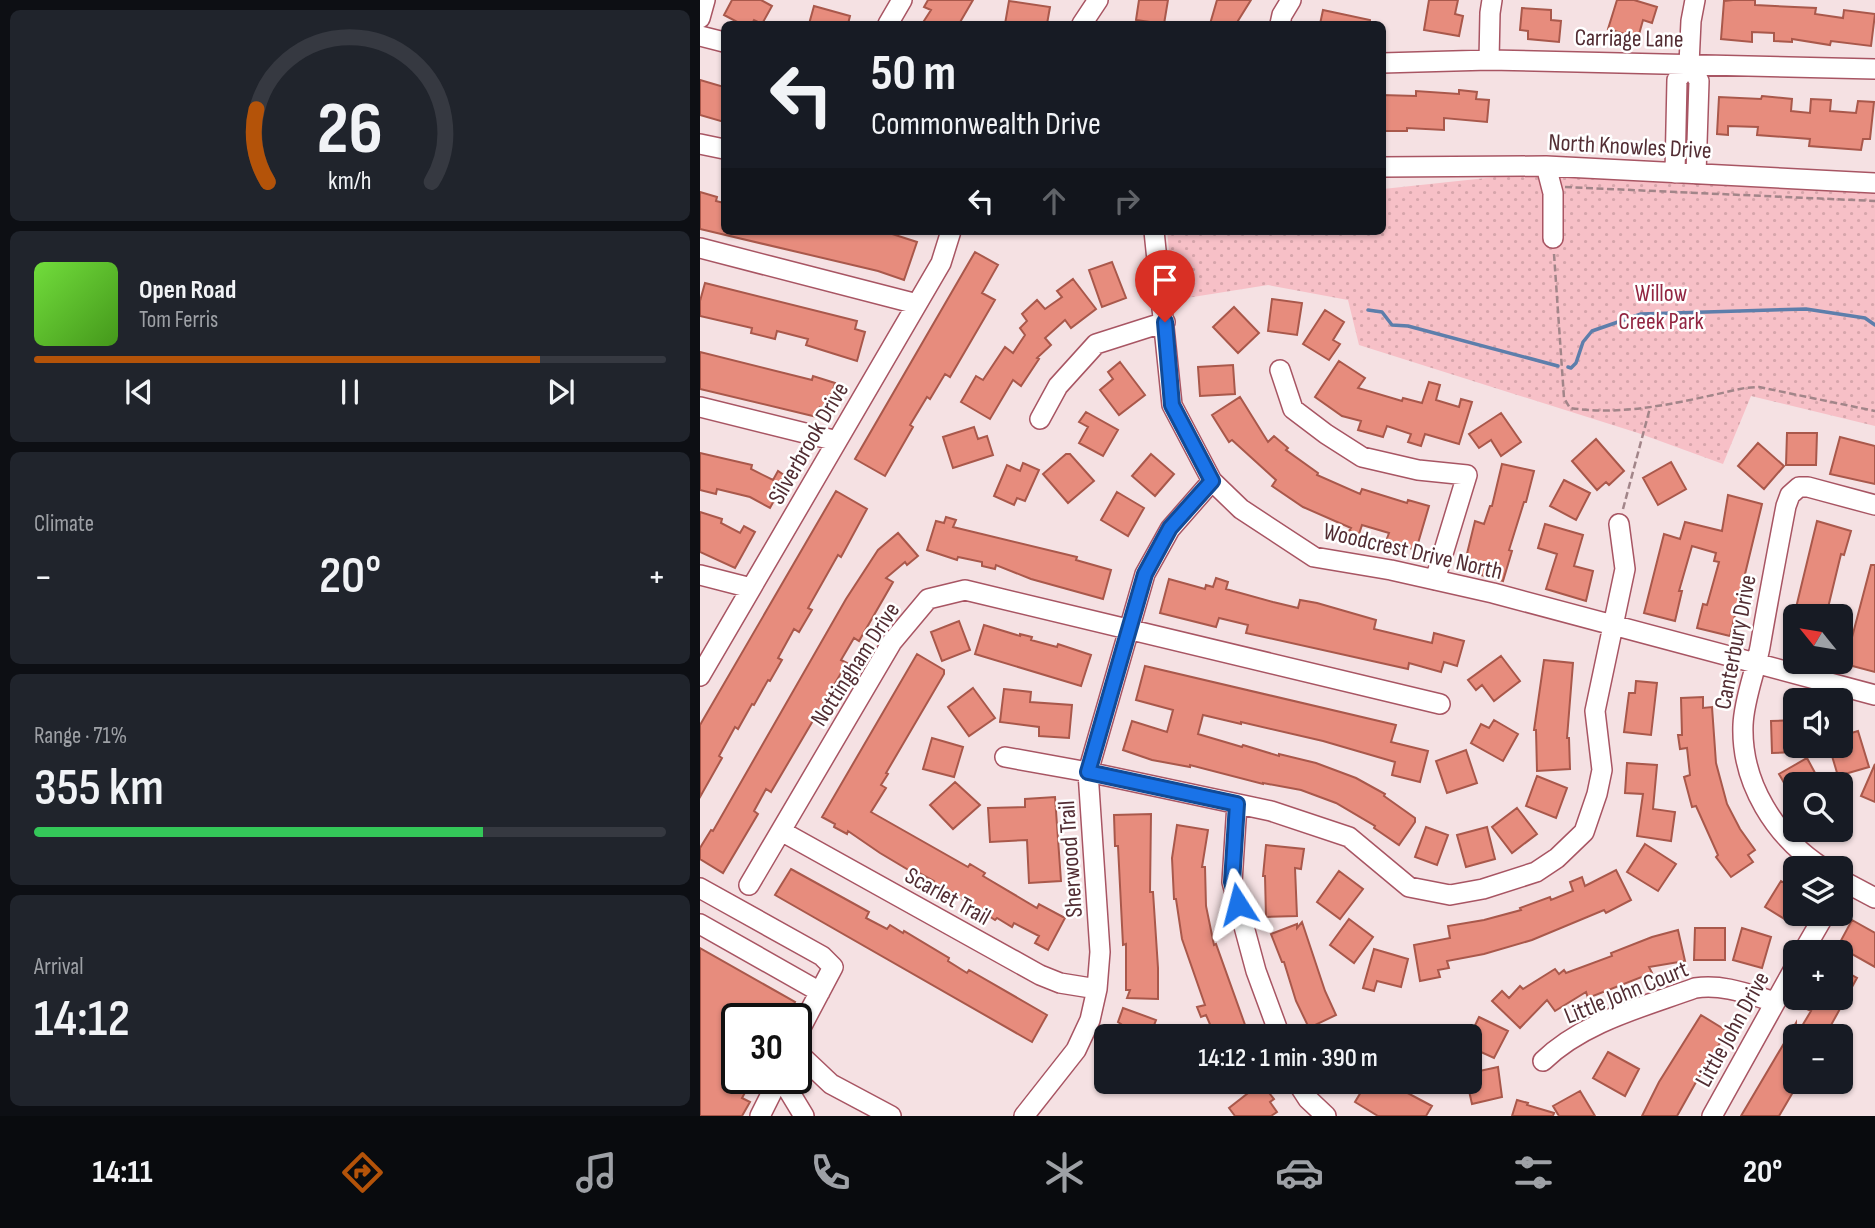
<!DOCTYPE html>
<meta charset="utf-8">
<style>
:root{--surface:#171b24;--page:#20242c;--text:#f1f3f6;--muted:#9ea1a6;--line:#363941;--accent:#b45309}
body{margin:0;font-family:"Sofia Sans Condensed",sans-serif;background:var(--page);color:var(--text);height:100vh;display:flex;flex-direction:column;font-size:26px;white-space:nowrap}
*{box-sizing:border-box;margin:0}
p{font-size:23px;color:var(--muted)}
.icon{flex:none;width:38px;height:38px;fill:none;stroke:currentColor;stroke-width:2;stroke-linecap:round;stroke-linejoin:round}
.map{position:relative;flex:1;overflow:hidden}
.details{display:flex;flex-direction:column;gap:10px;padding:10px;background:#0d0f14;width:700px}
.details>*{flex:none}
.top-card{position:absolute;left:21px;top:21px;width:665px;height:214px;border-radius:10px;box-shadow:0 2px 5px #0004;background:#171b24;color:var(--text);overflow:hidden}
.needle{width:46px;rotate:300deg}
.controls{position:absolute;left:1083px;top:604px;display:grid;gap:14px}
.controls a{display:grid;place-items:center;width:70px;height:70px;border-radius:10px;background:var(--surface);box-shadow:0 2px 5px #0004;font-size:35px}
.speed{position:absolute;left:21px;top:1003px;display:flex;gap:14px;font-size:35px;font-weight:700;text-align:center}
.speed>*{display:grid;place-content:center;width:91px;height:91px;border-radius:50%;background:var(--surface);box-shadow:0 2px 5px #0004;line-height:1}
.speed .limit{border:4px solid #111;border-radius:10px;background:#fff;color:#111}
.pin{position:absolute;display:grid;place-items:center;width:60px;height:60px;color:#fff;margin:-72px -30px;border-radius:50% 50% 50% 0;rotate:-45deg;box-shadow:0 0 7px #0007}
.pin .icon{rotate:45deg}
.me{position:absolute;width:77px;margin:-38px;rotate:351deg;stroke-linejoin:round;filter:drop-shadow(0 0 5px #0008)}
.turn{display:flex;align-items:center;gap:24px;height:147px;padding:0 35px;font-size:32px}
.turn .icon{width:91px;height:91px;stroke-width:2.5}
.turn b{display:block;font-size:49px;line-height:60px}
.lanes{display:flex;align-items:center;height:66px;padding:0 35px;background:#0003;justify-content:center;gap:35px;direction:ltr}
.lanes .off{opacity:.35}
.big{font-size:52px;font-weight:600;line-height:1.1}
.details .card{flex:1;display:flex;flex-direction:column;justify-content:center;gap:10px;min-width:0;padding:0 24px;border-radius:10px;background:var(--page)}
.details .dial{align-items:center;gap:0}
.dial svg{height:182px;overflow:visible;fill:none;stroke:var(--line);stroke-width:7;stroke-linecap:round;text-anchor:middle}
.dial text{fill:var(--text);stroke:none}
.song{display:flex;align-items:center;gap:21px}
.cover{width:84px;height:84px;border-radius:10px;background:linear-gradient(135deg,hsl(100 70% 55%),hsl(100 70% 35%))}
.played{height:7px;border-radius:4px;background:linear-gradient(90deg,var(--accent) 80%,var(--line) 80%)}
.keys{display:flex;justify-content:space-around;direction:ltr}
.heat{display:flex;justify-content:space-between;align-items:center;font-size:38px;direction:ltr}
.charge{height:10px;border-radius:5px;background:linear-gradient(90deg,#34c759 71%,var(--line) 0)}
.trip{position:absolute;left:394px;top:1024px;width:388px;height:70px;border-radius:10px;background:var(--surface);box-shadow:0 2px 5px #0004;font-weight:600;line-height:70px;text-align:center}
.dock{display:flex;height:112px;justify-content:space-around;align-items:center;background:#090b0e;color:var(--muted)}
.dock .icon{width:49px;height:49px}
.dock .on{color:var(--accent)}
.dock b{font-size:32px;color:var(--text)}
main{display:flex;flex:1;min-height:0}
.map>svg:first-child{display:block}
.park{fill:url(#park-dots)}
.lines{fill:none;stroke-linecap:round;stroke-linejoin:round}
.stream{stroke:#5d7eab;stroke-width:3.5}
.building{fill:#e78c7d;stroke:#a9584b;stroke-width:2}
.minor-casing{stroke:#a85563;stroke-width:22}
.path{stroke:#a28589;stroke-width:2.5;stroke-dasharray:7 3.5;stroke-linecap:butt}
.minor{stroke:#fff;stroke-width:19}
.route-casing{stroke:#114b97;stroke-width:18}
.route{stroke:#1a73e8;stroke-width:12}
.labels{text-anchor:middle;stroke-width:5;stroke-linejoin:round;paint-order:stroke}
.street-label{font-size:24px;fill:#522d33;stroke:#fff}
.park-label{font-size:24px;fill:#922541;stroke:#fff}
</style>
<main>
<section class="details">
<div class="card dial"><svg viewBox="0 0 100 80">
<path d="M14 69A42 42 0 1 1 86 69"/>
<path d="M14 69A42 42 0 0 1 9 37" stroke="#b45309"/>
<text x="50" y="56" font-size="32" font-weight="700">26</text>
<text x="50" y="72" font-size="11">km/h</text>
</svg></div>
<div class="card">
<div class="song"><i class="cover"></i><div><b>Open Road</b><p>Tom Ferris</p></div></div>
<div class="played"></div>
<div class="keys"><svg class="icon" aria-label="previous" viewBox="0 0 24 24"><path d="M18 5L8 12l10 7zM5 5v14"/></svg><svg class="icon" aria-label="pause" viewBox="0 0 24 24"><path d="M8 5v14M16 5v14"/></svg><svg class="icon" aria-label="next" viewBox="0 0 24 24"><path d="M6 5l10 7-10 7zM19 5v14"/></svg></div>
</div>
<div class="card"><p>Climate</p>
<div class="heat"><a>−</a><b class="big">20°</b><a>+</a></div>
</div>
<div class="card"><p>Range · 71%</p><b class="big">355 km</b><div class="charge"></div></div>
<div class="card"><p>Arrival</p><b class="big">14:12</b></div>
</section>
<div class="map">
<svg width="1175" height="1116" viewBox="0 0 1175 1116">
<defs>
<pattern id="park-dots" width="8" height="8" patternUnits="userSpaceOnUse" patternTransform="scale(1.75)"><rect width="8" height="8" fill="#f7c0c7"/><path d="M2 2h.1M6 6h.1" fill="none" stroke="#d6a5ab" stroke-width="1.8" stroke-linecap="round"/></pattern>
</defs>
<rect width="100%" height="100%" fill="#f5e1e3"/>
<!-- park -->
<path class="park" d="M834,173L1175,191V426L1051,396L1023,464L938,433L659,345L648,300L568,285L474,300L467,231H682L683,189Z"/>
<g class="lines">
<!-- stream -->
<path class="stream" d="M668,310L682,312L692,325L708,326L858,366
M868,367L871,368L876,363L883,342L892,331L941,314L1106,309L1165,318L1175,325"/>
</g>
<!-- building -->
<path class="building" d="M32,0H61L72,6L62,24L54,20L52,24H41L24,15Z
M228,0H273L259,24H222L231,10L224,7Z
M439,0H468L464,24L436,20Z
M517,0H551L536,24H510Z
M729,0H758L755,14L763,16L759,36L724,30Z
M917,0H934L957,7L952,23L943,20L938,38L908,29Z
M1033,0H1055V5L1116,8L1115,14L1143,18L1144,10L1175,14L1171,46L1131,41L1130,45L1092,39V42L1074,41V33L1052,32V42L1021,39L1024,1Z
M309,1L350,7L347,24H305Z
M114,6L150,16L148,24H109Z
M822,8L851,10V20L861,21L859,42L828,39V31L820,30Z
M623,10L670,20V24H620Z
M0,80L24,87V122L0,115Z
M759,90L777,92L776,99L789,100L787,122L744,118V130L707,128V131H682V95L716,96V91L759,94Z
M1062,96L1092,99L1091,111L1110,113L1111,99L1131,100L1130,111L1156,113L1158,101L1174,102L1170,139H1163L1161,150L1109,146L1110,139L1057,135L1058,127L1028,126V135L1017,134L1019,97L1061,99Z
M0,192L17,197L16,201L24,203V231H183L217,242L204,280L178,271L0,229Z
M275,252L298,265L282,293L295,300L250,377L245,374L230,399L227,397L210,425L213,427L185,476L155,459Z
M412,262L426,298L402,307L389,270Z
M373,279L396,309L371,328L365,320L345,338L351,345L337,358L339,359L321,386L313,380L290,419L261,402L276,376L283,380L305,347L313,353L325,335L320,328L327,321L322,314L337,300L345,309L362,297L357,291Z
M5,283L157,321L155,329L165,332L157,361L106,345L108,339L77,331L75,339L51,333L52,328L0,316V301Z
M572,299L602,303L597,335L568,331Z
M534,307L559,333L538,353L513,327Z
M625,310L644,322L633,340L640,344L629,360L603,344Z
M0,352L112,380L113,376L135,383L127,410L120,407L117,417L0,389Z
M639,361L665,378L658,388L702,401L703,398L722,403L729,382L740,385L736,400L759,407L761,399L772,402L759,444L725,434L721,446L708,442L711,434L687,426L683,437L658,430L661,421L642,416L615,397Z
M420,362L445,395L419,415L400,390L413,379L408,372Z
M533,365L535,394L500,396L498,367Z
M540,397L568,442L574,436L588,448L586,450L618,473L617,475L660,494L662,489L707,503L708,500L729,506L716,550L686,541L689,533L662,525L659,534L649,531L651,528L603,507L572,486L576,480L532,440L529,442L512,415Z
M386,412L418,430L403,456L379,443L388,427L379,422Z
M801,413L821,442L801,456L791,440L779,448L769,434Z
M274,427L278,439L287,436L293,455L253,468L243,437Z
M1087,433H1117L1116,465H1086Z
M1140,437L1175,446V484L1130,474Z
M896,439L924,471L909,485L906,482L897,490L872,461Z
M1058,443L1084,466L1064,489L1038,466Z
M0,453L52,465L51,469L73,480L78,471L87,477L70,508L50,497L17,489L16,494L0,490Z
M366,454H370L394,481L368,503L343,474Z
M451,454L474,474L455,496L432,476Z
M971,462L986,489L958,505L943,478Z
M323,463L339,470L325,501L317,498L314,505L294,496L307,465L320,471Z
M802,464L834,471L826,502H824L809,550L812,551L803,581L763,570L775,521L784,524L790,506H792Z
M864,480L890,493L876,520L850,506Z
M136,491L167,509L141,557L138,555L108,608L112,610L99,632L94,629L78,658L82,660L70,681L68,680L54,705L52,704L38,729L35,727L19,756L22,758L0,797V725Z
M417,492L444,508L428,536L401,520Z
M1028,495L1062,504L1030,636L997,628L1003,604L1007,605L1019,562L1014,561L1016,553L992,546L979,591H982L975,621L944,613L964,534L980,539L985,522L1022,531Z
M0,512L22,519L21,523L40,533L44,526L55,532L35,568L0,552Z
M246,517L256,520L253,527L377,557L376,560L411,570L403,599L331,579L296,565L295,569L282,566V562L258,557L257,560L227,550L236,521L244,523Z
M1117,521L1151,531L1144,555L1141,554L1126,616H1094Z
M845,524L883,535L874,566L893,571L886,601L846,589L857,554L838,548Z
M198,533L218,556L207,565L205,562L186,578L193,582L159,641L154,638L141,660L147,663L71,792L66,789L54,811L58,814L23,873L0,859V848L11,830L13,831L146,599L178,550Z
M1171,565H1175V672L1145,664Z
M516,578L528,582L526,589L573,602L598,608L600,600L617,603L676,620L674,629L732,643L734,633L764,641L757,666L744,662L741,672L709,663L708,669L546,633L548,625L519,618L516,627L460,613L469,579L505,589L506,585L513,587Z
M259,621L270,650L242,661L231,632Z
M284,625L320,636V634L332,637L331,640L357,647L358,644L391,655L381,686L275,654Z
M217,654L244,670V674L186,773L188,774L181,785L186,788L171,812L268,867L270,864L285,873L283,876L337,908L339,904L365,918L348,950L335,943L339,936L314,923L312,927L297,918L295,920L247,889L246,891L232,884L234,881L214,870L212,872L180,853L148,831L147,834L134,827L135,824L122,817Z
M801,656L820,681L794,701L782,685L776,690L768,680Z
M844,660L873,663L867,738H869L870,769L837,771L836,730H834Z
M445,666L696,725L691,742L728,751L720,782L692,775L695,762L623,741L541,722V724L503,715L498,734L542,747L543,745L579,756V754L616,763L656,778L685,794L684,796L715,818V822L699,845L674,828L675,826L636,803L601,790L563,783V784L490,765V767L452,760L423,750L432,721L467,732L473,710L436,700Z
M936,681L957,683L951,735L924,732L929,693H935Z
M273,688L295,718L269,736L248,707Z
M304,689L331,692L330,702L372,705L369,738L339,736V727L300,722Z
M1003,697V708L1012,707L1016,763L1027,804L1040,829L1055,850L1048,855L1053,862L1031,877L1016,857L1018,855L996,806L992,807L984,777L990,775L987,748L980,749L978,735H982L981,698Z
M794,720L818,734L803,761L771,743L781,724L789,728Z
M1096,720V752L1072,753L1071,721Z
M1158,731L1169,767L1138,776L1129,746H1141V736Z
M232,738L263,747L254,777L223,769Z
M766,750L777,783L747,793L736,761Z
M1107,758L1121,784H1096V804L1079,774Z
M927,763L957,765L953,809L975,812L971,841L937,836L943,794L925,793Z
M1175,764V802L1161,796Z
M837,776L867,788L856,818L826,806Z
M255,782L280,805L253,829L230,805Z
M355,797L361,881L329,883L327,840L290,842L288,808L325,807V799Z
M817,808L837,834L812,853L792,827Z
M451,814L450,892H453L458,968V999L427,998L430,990H426V944L423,945L418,846H415L414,815Z
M477,825L508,830L502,867H505L506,906L514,945L516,944L549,1036H515L506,1015L501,1017L497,1007L505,1005L482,939L476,899H474L472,858Z
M726,827L748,835L737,865L715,857Z
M787,827L795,859L766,867L757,835Z
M945,844L976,864L958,891L927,872Z
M566,845L604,849L601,869L595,868L597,916L566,917L565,876H563Z
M91,869L169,912L166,918L187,929L190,925L203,933L204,931L249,958L248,961L267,973L269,970L347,1015L332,1042L75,895Z
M916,870L931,900L906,913L904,910L832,940L784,954L747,961L749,968L738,970L740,977L720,981L714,945L750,938L748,926L784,920L821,910L820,908L850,897L851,900L873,891L870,882L882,877L885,886Z
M639,871L663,889L640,919L617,902Z
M1081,881L1096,890V915L1091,923L1065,907Z
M649,919L673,937L654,963L630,945Z
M1152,920L1175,933V967L1138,946Z
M602,922L625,991L636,1015L609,1028L596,1001L584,962H582L571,934L597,924V928Z
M995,928H1025V960H994Z
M1042,928L1071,937L1062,968L1033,960Z
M978,930L985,961L949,967L952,973L888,998L886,992L855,1011L847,1000L820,1028L792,1001L802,991L809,998L820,986L823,989L855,969L859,974L864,970L866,973L912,956L911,953L952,937Z
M0,948L95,1002L86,1018H37V1078H53L42,1098L50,1102L42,1116H0Z
M674,949L708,959L701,987L677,981L674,991L663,988Z
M1141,969L1157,978L1125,1036H1096L1111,1011L1105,1008L1111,998H1141Z
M423,1008L456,1020L450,1036H429L417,1031L421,1024L418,1022Z
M1001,1015L1027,1031L1010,1060L1009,1059L977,1116H942L959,1082Z
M779,1017L808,1031L794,1058L770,1047V1036Z
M1096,1023V1087L1079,1116H1041Z
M908,1052L939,1069L925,1096L893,1078Z
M798,1067L802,1097L772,1104L767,1082H770V1073Z
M667,1082H687L732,1106L726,1116H678L655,1102Z
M561,1083L574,1099L570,1102L577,1112L571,1116H535L529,1108Z
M880,1091L895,1116H859L853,1106Z
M817,1100L828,1103L827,1105L854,1113L853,1116H812Z"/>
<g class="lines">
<!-- minor casing -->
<g class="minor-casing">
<path id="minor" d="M995,0L991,21L989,64L999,81L996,174
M0,18L5,0
M188,24L202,0
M382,24L398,0
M580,24L582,15L591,0
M0,36L24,42
M789,60L790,13L792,0
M682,63L789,60L1175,69
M0,144L24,149
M846,166L853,193V238
M682,167L846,166L1175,183
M975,173L977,80L989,64
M454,231L472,405L512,481L541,509L614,557L691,570L793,593L1175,695
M0,248L217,304
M580,370L593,409L626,434L662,457L718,470L767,475L735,580
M0,407L137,441
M340,419L358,386L396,344L465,322
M0,575L51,588
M0,676L241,263L251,231
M305,757L388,772L571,811L649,837L709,887L750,895L783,889L836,872L857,858L884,832L897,794L902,770L895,711L925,569L919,524
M537,804L532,882L556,971L580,1036
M81,831L340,975L360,983L397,989
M1123,868C1075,837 1041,783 1043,725C1044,699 1055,673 1060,647C1068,600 1077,553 1086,506L1090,495L1099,487H1108L1175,505
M1141,880L1175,898
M49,885L192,642L228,599L265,590L740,704
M0,888L122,956L133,967L96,1037
M0,924L120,992
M1103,952L1125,914
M96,1051L131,1084L191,1116
M843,1061C883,1022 943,1007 995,988C1024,984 1048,994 1075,1002
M81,1078L104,1116
M597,1082L608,1099L626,1116
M60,1116L79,1078
M324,1116L376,1050L390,1020L397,989L400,952L388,772L445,574L470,529L512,481
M1012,1116L1096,965"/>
</g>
<!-- path -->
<path class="path" d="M865,187L1175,201
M854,254L864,398L870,408C929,417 988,400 1045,388L1059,387L1175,411
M923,509L950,408"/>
<!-- minor -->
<use href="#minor" class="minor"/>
</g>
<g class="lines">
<!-- route casing -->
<g class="route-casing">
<path id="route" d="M465,322L472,405L512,481L470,528L445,574L388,772L537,804L532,882L538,904"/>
</g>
<!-- route -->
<use href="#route" class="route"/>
</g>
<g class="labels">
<!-- street labels -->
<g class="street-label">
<text transform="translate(929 38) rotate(1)" y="8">Carriage Lane</text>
<text transform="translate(930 146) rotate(3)" y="8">North Knowles Drive</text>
<text transform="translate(108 443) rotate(-60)" y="8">Silverbrook Drive</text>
<text transform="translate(713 551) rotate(13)" y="8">Woodcrest Drive North</text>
<text transform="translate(1035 642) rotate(-79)" y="8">Canterbury Drive</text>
<text transform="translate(155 664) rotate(-57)" y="8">Nottingham Drive</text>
<text transform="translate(370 859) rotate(-94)" y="8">Sherwood Trail</text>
<text transform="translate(248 896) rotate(29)" y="8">Scarlet Trail</text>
<text transform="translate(926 992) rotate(-22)" y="8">Little John Court</text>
<text transform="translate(1032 1029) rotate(-61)" y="8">Little John Drive</text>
</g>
<!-- park labels -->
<g class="park-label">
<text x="961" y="301">Willow<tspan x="961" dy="28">Creek Park</tspan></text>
</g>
</g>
</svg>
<div class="controls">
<a><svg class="needle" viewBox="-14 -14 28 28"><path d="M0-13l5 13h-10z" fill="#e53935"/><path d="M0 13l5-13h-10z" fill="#9ea1a6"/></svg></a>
<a><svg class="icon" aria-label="sound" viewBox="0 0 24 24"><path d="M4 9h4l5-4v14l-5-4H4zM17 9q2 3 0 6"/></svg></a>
<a><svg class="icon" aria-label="search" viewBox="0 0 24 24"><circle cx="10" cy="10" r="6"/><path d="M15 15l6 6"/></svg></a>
<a><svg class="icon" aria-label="layers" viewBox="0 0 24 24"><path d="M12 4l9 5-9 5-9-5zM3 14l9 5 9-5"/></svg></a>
<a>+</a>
<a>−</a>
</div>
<div class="speed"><div class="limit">30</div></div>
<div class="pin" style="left:465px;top:322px;background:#d93025"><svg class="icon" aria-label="arrive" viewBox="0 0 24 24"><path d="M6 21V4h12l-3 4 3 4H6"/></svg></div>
<svg class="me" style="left:538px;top:904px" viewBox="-20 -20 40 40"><path d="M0-17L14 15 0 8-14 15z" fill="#1a73e8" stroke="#fff" stroke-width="4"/></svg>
<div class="trip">14:12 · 1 min · 390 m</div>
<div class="top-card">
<div class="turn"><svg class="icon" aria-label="left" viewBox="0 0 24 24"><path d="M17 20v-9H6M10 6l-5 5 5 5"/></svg><div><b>50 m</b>Commonwealth Drive</div></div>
<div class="lanes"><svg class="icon" aria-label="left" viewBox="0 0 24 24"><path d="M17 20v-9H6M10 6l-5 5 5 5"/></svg><svg class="icon off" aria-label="ahead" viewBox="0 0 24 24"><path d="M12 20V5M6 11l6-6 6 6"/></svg><svg class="icon off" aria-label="right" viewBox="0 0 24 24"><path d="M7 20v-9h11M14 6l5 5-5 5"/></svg></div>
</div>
</div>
</main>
<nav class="dock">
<b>14:11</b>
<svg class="icon on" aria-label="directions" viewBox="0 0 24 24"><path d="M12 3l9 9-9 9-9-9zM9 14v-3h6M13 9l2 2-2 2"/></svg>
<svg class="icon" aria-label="music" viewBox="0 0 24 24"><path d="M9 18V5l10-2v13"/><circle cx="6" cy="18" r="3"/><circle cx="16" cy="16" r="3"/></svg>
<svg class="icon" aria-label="phone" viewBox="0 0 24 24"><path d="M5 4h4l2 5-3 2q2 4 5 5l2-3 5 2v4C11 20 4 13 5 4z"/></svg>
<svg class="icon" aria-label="climate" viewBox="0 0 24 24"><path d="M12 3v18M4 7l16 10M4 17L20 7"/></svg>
<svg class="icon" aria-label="car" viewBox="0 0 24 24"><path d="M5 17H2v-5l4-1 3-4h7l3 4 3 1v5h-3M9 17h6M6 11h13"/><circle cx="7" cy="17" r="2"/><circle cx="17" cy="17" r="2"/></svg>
<svg class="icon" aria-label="filters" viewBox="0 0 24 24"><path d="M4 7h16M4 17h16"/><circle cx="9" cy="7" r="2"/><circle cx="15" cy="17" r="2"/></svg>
<b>20°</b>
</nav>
